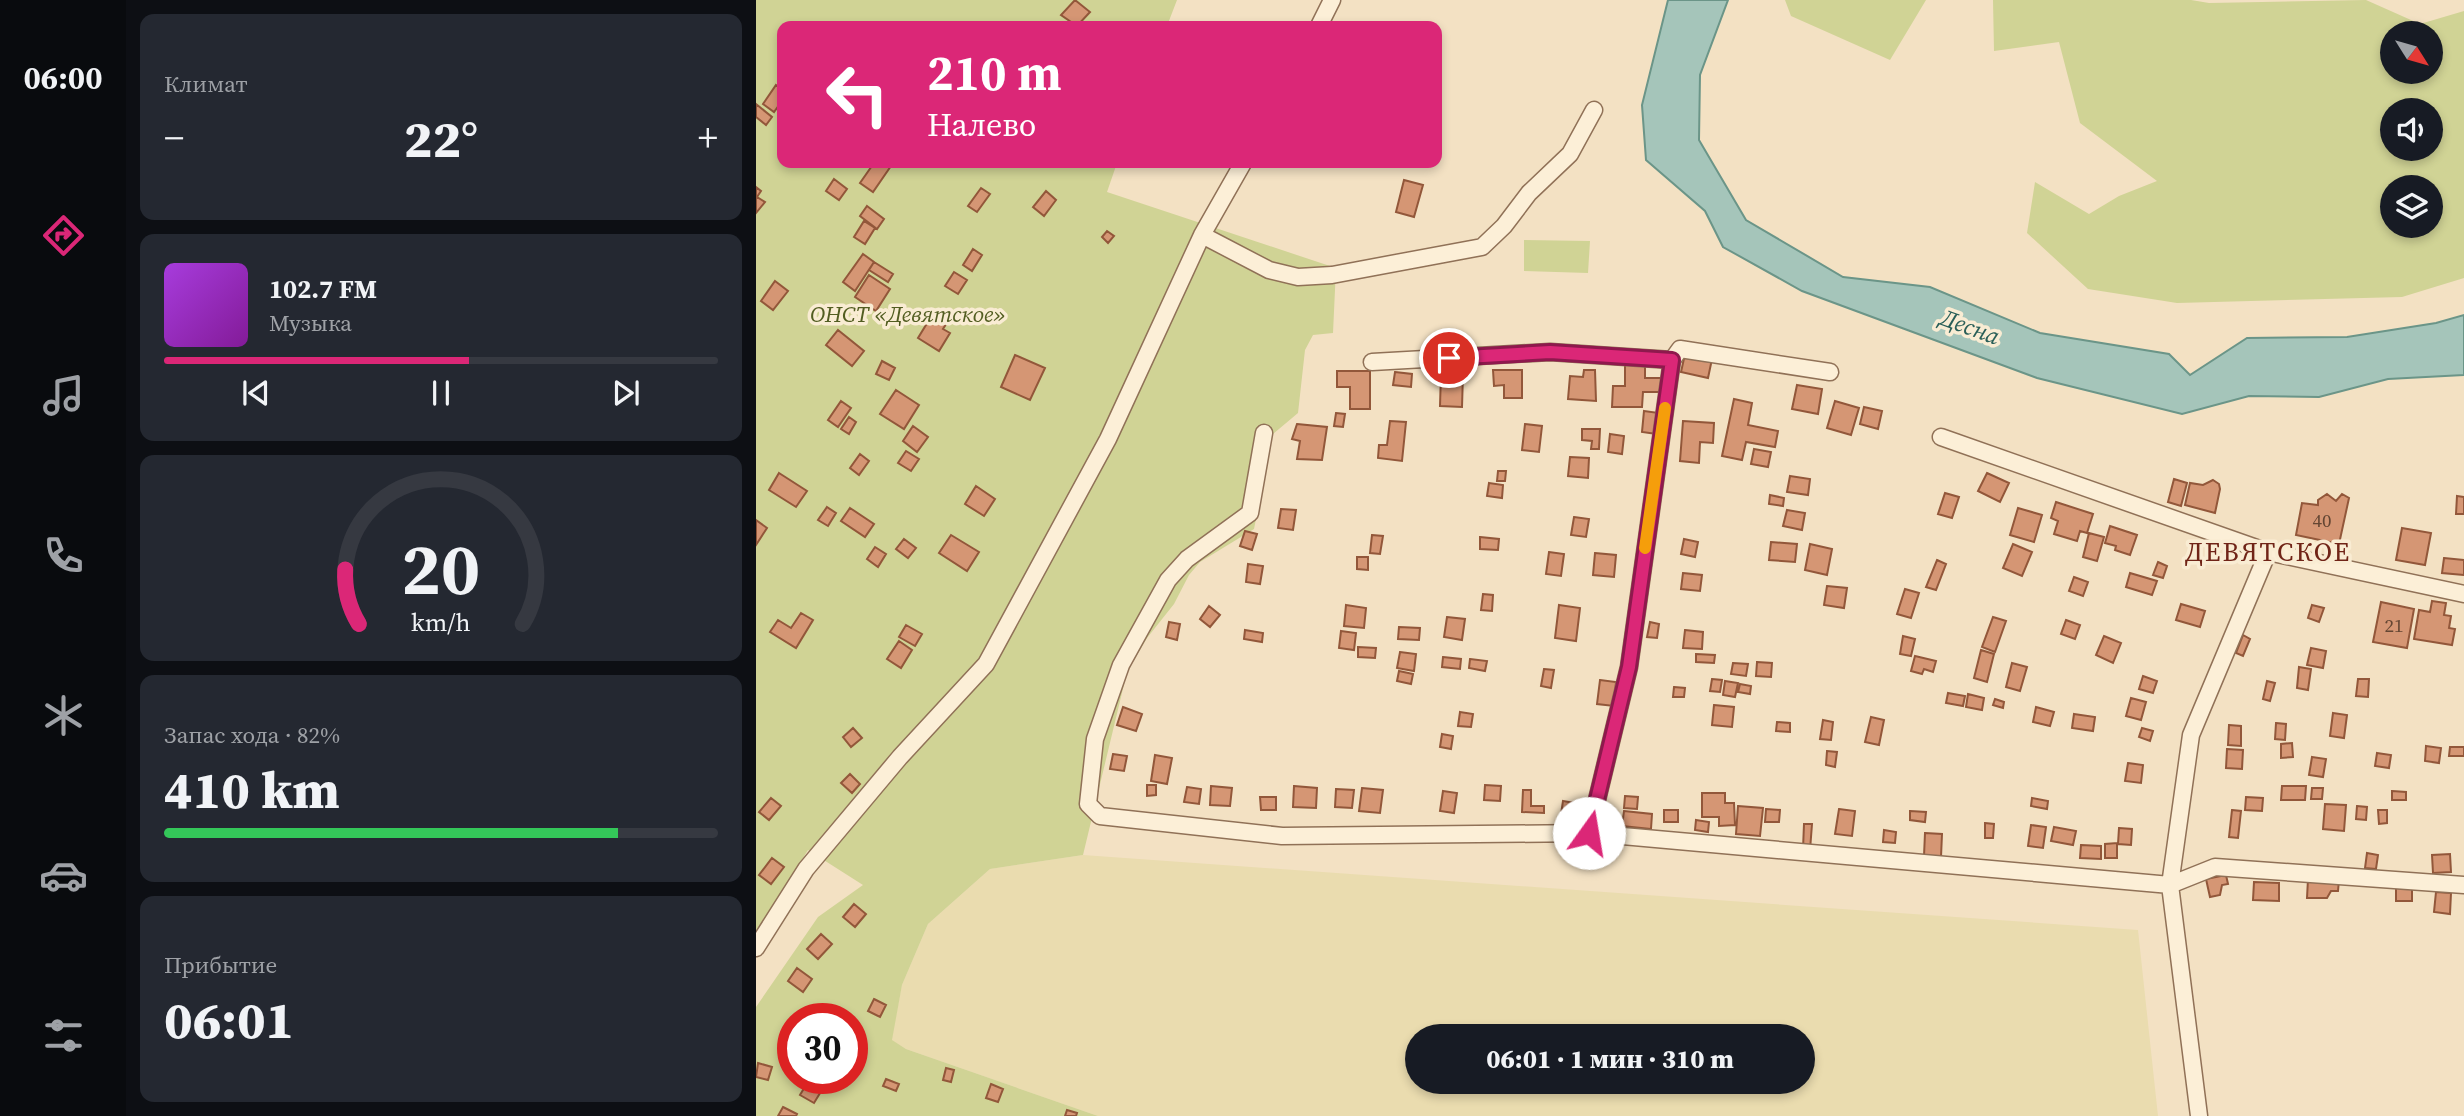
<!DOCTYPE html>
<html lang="ru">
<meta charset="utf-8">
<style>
:root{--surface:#171b24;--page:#242831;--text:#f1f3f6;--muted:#9ea1a6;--line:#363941;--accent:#db2777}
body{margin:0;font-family:"Source Serif 4",serif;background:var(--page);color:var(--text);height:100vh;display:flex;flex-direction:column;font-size:26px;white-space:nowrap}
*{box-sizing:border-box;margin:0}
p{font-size:23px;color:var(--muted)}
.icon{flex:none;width:38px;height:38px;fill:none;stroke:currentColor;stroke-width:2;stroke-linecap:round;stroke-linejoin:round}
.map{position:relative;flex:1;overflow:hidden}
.panel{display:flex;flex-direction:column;gap:14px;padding:14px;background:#0d0f14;width:630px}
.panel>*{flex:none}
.hud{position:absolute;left:21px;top:21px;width:665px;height:147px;border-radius:14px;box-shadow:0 4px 10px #0003;background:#db2777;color:#fff;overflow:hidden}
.needle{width:46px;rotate:127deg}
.controls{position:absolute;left:1624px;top:21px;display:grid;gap:14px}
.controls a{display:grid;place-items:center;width:63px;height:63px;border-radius:50%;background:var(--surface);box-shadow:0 4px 10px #0003;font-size:35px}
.speed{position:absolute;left:21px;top:1003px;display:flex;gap:14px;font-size:35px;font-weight:700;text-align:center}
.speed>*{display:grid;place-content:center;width:91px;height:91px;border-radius:50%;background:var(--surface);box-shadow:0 4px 10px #0003;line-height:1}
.speed .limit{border:10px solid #d22;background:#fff;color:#111}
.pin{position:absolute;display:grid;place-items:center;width:60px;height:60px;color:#fff;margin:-30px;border:4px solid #fff;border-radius:50%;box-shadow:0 2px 7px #0007}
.me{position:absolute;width:77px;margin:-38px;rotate:13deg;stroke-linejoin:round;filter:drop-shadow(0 0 5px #0008)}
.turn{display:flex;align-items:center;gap:24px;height:147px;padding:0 35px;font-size:32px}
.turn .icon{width:91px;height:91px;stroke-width:2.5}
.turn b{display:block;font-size:49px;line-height:60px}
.big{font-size:52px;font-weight:800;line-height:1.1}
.panel .card{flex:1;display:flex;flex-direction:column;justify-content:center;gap:10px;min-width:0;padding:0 24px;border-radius:14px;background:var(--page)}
.panel .dial{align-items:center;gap:0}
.dial svg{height:182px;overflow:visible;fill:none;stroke:var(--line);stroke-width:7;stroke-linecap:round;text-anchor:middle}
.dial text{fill:var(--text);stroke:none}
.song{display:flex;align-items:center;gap:21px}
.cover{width:84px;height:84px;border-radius:10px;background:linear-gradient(135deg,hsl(280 70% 55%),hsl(290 70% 35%))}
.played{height:7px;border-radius:4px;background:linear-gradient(90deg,var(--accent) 55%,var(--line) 55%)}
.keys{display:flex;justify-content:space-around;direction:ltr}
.heat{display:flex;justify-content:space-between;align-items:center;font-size:38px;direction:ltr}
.charge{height:10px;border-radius:5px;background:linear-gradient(90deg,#34c759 82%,var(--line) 0)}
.trip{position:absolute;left:649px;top:1024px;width:410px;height:70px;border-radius:35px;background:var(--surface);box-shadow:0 4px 10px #0003;font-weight:800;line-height:70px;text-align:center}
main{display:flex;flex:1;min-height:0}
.tabs{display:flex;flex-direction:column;width:126px;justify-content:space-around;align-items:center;background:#090b0e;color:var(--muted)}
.tabs .icon{width:49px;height:49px}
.tabs .selected{color:var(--accent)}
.tabs b{font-size:32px;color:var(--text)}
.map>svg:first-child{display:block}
.farmland{fill:#eadcaf;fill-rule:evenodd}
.green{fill:#d0d395;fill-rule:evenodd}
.water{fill:#a5c5ba;stroke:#6b9588;stroke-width:2}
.building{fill:#d59674;stroke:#92573a;stroke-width:2}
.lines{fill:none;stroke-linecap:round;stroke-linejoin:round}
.minor-casing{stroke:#907157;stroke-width:19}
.minor{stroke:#fcefd7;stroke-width:16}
.route-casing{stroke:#8e194d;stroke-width:18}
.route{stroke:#db2777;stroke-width:12}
.slow{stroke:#f59e0b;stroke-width:12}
.labels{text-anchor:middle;stroke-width:7;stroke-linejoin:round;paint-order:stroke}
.number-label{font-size:19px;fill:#644633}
.park-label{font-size:23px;font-style:italic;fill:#525d21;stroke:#f9ecd3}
.water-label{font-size:24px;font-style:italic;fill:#2a5f58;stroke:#f9ecd3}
.quarter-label{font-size:26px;letter-spacing:2px;fill:#702417;stroke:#f9ecd3}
</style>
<main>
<nav class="tabs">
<b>06:00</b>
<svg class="icon selected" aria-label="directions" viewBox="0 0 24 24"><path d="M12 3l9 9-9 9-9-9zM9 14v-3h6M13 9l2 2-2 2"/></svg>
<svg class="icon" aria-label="music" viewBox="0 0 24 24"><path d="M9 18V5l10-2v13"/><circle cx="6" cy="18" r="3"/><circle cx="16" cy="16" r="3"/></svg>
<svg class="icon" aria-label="phone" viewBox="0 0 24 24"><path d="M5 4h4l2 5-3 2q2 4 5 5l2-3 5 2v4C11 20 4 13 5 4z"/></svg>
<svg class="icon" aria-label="climate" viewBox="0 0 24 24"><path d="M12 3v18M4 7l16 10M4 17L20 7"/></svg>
<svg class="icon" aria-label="car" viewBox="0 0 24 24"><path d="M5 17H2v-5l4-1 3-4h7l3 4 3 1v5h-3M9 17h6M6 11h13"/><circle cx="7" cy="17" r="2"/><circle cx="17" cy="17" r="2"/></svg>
<svg class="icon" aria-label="filters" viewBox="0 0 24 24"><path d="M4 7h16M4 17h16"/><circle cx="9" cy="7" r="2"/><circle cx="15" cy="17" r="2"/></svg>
</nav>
<section class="panel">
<div class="card"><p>Климат</p>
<div class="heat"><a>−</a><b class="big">22°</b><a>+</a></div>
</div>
<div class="card">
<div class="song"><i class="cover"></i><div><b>102.7 FM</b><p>Музыка</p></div></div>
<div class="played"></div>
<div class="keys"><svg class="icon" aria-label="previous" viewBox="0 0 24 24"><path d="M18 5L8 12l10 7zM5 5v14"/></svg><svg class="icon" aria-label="pause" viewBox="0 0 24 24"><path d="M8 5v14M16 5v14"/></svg><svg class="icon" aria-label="next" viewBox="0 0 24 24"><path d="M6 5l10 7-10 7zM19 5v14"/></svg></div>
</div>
<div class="card dial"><svg viewBox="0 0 100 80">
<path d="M14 69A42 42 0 1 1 86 69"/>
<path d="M14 69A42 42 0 0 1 8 45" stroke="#db2777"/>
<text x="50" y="56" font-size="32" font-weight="700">20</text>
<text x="50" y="72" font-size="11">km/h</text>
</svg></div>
<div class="card"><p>Запас хода · 82%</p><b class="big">410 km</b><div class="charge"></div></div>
<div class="card"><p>Прибытие</p><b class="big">06:01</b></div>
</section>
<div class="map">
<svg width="1708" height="1116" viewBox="0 0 1708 1116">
<rect width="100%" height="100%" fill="#f3e1c3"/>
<!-- farmland -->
<path class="farmland" d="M327,855L1382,930L1402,1116H342L150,1049L135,1040L146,985L172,924L234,869ZM662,1036H1046V1082H662Z"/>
<!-- green -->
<path class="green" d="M0,0H421L411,26H26V163H361L351,192L580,268L577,333L557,335L549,350L542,413L517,434L498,529L444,562L433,575L418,604L391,638L371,672L327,855L234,869L172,924L146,985L136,1040L150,1049L342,1116H0V1007L62,917L107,885L52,850L0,933ZM37,1018H96V1078H37Z
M1029,0H1170L1134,60L1035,16Z
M1237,0H1435L1453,3L1610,0L1664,24L1708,11V278L1646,297L1421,303L1332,289L1271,233L1279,182L1333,214L1363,196L1401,181L1324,123L1303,42L1238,51ZM1675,33V72H1636V33ZM1675,110V149H1636V110ZM1675,187V226H1636V187Z
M768,240L834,241L832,273L768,271Z"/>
<!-- water -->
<path class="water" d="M912,0H972L944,75L943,140L990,220L1087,277L1174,287L1284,333L1413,354L1434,375L1491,338L1591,337L1680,323L1708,315V375L1632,379L1563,397L1493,396L1426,414L1281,378L1046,291L967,247L949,211L890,160L886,105Z"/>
<!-- building -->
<path class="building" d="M319,0L334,12L321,26L305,15Z
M20,85L26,89V101L18,112L7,104Z
M0,104L16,117L10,125L0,117Z
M118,163H137L117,192L104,183Z
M78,179L91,189L83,200L70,191Z
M648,180L667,185L658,217L640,212Z
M0,187L5,191L1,197L9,202L0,213Z
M225,188L234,194L221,212L212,206Z
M290,191L300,200L288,216L277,207Z
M111,206L128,219L121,229L104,216Z
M108,221L119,228L109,244L98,237Z
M351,231L358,236L352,243L346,237Z
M217,249L226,255L216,271L207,265Z
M107,254L118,262L99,291L87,282Z
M118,262L137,274L132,282L113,270Z
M198,272L211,280L202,294L189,286Z
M113,275L134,289L120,311L99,297Z
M19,281L32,291L17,310L5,301Z
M178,312L192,321L187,329L194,333L183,351L162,338Z
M82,330L108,351L96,366L70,345Z
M929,354L956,359L952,378L925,372Z
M259,355L289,368L274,400L245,387Z
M126,361L139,368L133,380L120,374Z
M869,363H889V378H905V392H887L886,407H856L857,386H869Z
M737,370H766V398H748V385L738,386Z
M828,370H839L840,401L812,399L814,376L827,377Z
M581,371H614V409H594V387H581Z
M639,372L656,374L655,387L637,385Z
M685,373L707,374L706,407L684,406Z
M1041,385L1066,389L1062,414L1036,409Z
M140,390L163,405L148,429L124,414Z
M978,399L996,403L992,425L1022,431L1019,447L990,442L986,460L966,456Z
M85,401L95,408L82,427L72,420Z
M1079,401L1103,408L1095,435L1071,428Z
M1108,407L1126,411L1122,429L1104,424Z
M888,411L903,413L901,434L886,432Z
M580,413L589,414L587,427L578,426Z
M93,417L100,422L93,434L85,429Z
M634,421L650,422L646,461L622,458L623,445H631Z
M927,421L958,423L957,443L944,442L943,463L924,461Z
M541,424L571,427L566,460L541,459L544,441L536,439Z
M769,424L786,426L783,452L766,450Z
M157,426L172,437L161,452L147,441Z
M826,429H844L843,449H835L836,441L826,440Z
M854,434L868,436L866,454L852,452Z
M998,449L1015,452L1012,467L995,464Z
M150,451L163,459L155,471L142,463Z
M104,454L113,461L103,475L94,468Z
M814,457L833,458L832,478L812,476Z
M742,471H750L749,481H741Z
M23,473L51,491L40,507L13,490Z
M1231,473L1253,483L1244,502L1222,491Z
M1034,476L1054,479L1052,495L1031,492Z
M1418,479L1431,483L1425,506L1412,502Z
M1457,480L1463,484L1464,489L1459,513L1429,505L1434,483L1447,485Z
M733,483L747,485L746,498L731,496Z
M220,486L239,499L228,516L209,504Z
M1189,493L1203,497L1196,518L1182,514Z
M1571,494L1580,501L1586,494L1593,498L1583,544L1540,535L1546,503L1562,505V500Z
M1014,495L1028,498L1027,506L1013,504Z
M1701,496L1708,497V514H1700Z
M1300,502L1337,514L1331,533L1324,531L1321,541L1298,534L1302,521L1295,518Z
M71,507L80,513L72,526L62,520Z
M94,508L118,524L109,537L85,521Z
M1262,508L1286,515L1278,542L1254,535Z
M525,509L540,510L537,530L522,528Z
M1031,510L1049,513L1046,530L1027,526Z
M818,517L833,519L830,537L815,535Z
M0,520L11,528L0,545Z
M1354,526L1381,535L1374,555L1359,550L1360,546L1349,543Z
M1646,528L1675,533L1669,565L1640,560Z
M489,531L501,534L496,550L484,546Z
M1333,533L1348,537L1341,561L1327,557Z
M195,535L223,552L211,571L183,553Z
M616,535L627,536L624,554L614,553Z
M724,537L743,539L742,550L724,549Z
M148,539L160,548L152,558L140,549Z
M928,539L942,542L939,557L925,554Z
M1015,542L1041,544L1039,562L1013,560Z
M1054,544L1076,549L1071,575L1049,570Z
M1257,544L1276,552L1266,576L1247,568Z
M119,547L130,554L122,567L111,559Z
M793,552L808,554L805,576L790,574Z
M839,553L860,555L858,577L837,575Z
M601,557H612V570L601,569Z
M1688,558L1708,560V575L1686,573Z
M1181,560L1190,564L1180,590L1170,587Z
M1402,562L1411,566L1407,578L1397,575Z
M492,564L507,566L504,584L490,582Z
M927,573L946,575L944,591L925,589Z
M1374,573L1401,581L1396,595L1370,587Z
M1318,577L1332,582L1327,596L1313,591Z
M1071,586L1091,588L1088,608L1068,605Z
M1149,589L1163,593L1155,618L1141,614Z
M727,594L737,595L736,611L725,610Z
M1676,601L1690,603L1688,615L1695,616L1693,628L1699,629L1696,645L1658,639L1663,610L1674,612Z
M1625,602L1658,609L1651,648L1617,642Z
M1425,604L1449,611L1444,627L1420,620Z
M590,605L610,608L608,628L588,626Z
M803,605L824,608L820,641L799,638Z
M1556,605L1568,608L1563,622L1552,618Z
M453,606L464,615L454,627L444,619Z
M45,613L57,620L40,648L14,632L22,620L35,628Z
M691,617L709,619L706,640L688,637Z
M1237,617L1250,621L1239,652L1226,647Z
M1310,620L1324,625L1319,639L1305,634Z
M413,622L424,624L421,640L410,637Z
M894,622L903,624L901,638L891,637Z
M150,625L166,634L159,646L143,637Z
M643,627L664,628L663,640L642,639Z
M489,630L507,633L506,642L488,639Z
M929,630L947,632L946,649L927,648Z
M585,631L600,633L598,650L583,648Z
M1487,635L1494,639L1487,656L1480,653Z
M1147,636L1159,639L1155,656L1144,654Z
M1348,636L1365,643L1357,663L1340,655Z
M143,641L156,650L145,668L131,659Z
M602,647L620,648L619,658L602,657Z
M1555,648L1570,651L1567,668L1551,665Z
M1225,650L1238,654L1231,682L1218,678Z
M644,652L660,654L658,671L641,668Z
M940,654L959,655L958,663L940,662Z
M1159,656L1180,661L1177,672L1168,669L1166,674L1155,671Z
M687,657L705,659L704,669L686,667Z
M714,659L731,661L729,671L713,668Z
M1001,662L1016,663L1015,677L1000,676Z
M977,663L992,664L990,676L975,674Z
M1256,663L1271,667L1264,691L1250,687Z
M1543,667L1555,669L1552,690L1541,688Z
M788,669L798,670L795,688L785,686Z
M643,671L657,674L655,684L641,681Z
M1387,676L1401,681L1397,693L1383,689Z
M956,679L966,680L964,692L954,691Z
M1602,679H1613L1612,697L1600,696Z
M844,680L860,682L858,706L841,704Z
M969,681L982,683L979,697L967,695Z
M1511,681L1519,683L1514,701L1507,699Z
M984,684L995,686L994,694L982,692Z
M918,687L929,688L928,697H917Z
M1192,693L1209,696L1207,706L1190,703Z
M1212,694L1228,698L1226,710L1210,707Z
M1375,698L1390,702L1385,720L1370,716Z
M1239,699L1248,702L1247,708L1237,705Z
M958,705L978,707L976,727L956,725Z
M367,707L386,714L380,731L361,725Z
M1280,707L1298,712L1294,726L1277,722Z
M704,712L717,714L715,727L702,726Z
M1577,713L1591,715L1588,738L1574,736Z
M1318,714L1339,717L1337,731L1316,728Z
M1115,717L1128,720L1123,745L1109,742Z
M1067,720L1077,722L1075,740L1064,739Z
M1021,722L1034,723V732L1020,731Z
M1520,723L1530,724L1529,740L1519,739Z
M1473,725L1485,726V746L1472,745Z
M97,728L106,738L95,747L87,737Z
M1386,728L1397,731L1394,741L1383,737Z
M686,734L697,736L695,749L684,747Z
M1536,743L1537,757L1525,758V744Z
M1670,746L1685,748L1683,763L1669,761Z
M1694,747H1708V756H1693Z
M1471,749L1487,750L1486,769L1470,768Z
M1071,751L1081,752L1079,767L1070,765Z
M1621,753L1635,755L1633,768L1619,766Z
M357,754L371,756L368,771L354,769Z
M399,755L416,758L411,784L395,781Z
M1556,757L1570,759L1567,777L1553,775Z
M1372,763L1387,765L1385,783L1369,781Z
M94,774L104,784L96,793L85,783Z
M391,785H400V795L391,796Z
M729,785L745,786L744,801L728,800Z
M455,786L476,788L474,806L454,805Z
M538,786L561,788L560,808L537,807Z
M1526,786H1550L1549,800H1525Z
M431,787L445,789L443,804L428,802Z
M606,788L627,790L624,813L603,811Z
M1556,788H1567L1566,799H1555Z
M580,789L598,790L596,808L579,807Z
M767,790H775V806H788V813L766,812Z
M687,791L701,793L698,813L684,811Z
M1636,791L1650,792V800H1636Z
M946,793H969V803H978L979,825L963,826V817H946Z
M869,796L882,797L881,809L868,808Z
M504,797H520V810H505Z
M1490,797L1507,798L1506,811L1489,810Z
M15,798L25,806L13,820L3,812Z
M1276,798L1292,801L1291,809L1275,806Z
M807,801L825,804L823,816L805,814Z
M1569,804L1590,805L1588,831L1567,829Z
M982,806L1007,808L1004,836L980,834Z
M1601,806L1611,807L1610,820L1600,819Z
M1010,809L1024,810L1023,822H1009Z
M1083,809L1099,811L1096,836L1079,834Z
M908,810H922V822H908Z
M1476,810L1485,811L1482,838L1473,837Z
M1622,810H1631V823L1623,824Z
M868,811L896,814L895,829L866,826Z
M1154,811L1170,812L1169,822L1154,820Z
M940,820L953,822L952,832L939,830Z
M1229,823L1238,824L1237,838H1229Z
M1048,824H1056L1054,850L1047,849Z
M1275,825L1290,827L1287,848L1272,846Z
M1298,827L1320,831L1317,845L1295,841Z
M1363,828L1376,829L1375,845L1362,844Z
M1128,830L1140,832L1139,843L1127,842Z
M1169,833L1186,834L1185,857L1168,856Z
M1361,843V858H1349V844Z
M1325,845L1345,846V859L1324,858Z
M1611,853L1622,855L1620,869L1609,868Z
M1694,854L1695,872L1677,873L1676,855Z
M16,858L28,867L15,884L3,875Z
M1470,875L1472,884L1466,885L1464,895L1454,897L1450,879Z
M1552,879L1583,880L1582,891H1575L1571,898H1551Z
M1498,882L1523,883V901L1497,900Z
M1656,884V901H1640V885Z
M1680,892L1695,893L1694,914L1678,912Z
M98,904L110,914L99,927L87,917Z
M65,934L76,944L62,959L51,949Z
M41,968L56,979L47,992L32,981Z
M118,999L130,1005L124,1017L112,1011Z
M102,1052L109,1054L105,1067L98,1064Z
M2,1063L16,1067L12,1080L0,1077Z
M190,1068L198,1070L195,1082L187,1080Z
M130,1079L143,1084L140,1091L127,1086Z
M235,1084L247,1089L242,1102L230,1098Z
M50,1085L64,1093L58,1103L44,1095Z
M27,1107L41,1114L40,1116H22Z
M311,1110L321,1113L320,1116H309Z"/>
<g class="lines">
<!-- minor casing -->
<g class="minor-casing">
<path id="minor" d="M563,26L576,0
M446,235L513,270L542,277L576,275L726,247L748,226L773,193L814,154L838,110
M916,360L924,349L1074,372
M616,362L794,352L916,360L873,667L833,833L1414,885L1459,867L1708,885
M508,433L494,513L431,559L412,580L365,665L339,739L332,804L344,816L526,836L833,833
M1185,437L1512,552L1708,594
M0,948L50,869L144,757L230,664L352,439L446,235L487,163
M1443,1116L1414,885L1435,735L1512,552"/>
</g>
<!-- minor -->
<use href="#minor" class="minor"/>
</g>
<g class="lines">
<!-- route casing -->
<g class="route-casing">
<path id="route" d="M693,358L794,352L916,360L873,667L833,833"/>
</g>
<!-- route -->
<use href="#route" class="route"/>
<!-- slow -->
<path class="slow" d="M889,548L909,408"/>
</g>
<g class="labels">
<!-- number labels -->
<g class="number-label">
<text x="1566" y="527">40</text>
<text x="1638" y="632">21</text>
</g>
<!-- park labels -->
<g class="park-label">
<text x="152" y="322">ОНСТ «Девятское»</text>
</g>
<!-- water labels -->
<g class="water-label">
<text transform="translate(1214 327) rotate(20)" y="8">Десна</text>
</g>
<!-- quarter labels -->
<g class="quarter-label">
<text x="1512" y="561">ДЕВЯТСКОЕ</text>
</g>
</g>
</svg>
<div class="controls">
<a><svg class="needle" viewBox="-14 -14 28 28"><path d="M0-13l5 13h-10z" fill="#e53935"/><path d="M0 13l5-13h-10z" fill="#9ea1a6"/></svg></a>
<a><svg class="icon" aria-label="sound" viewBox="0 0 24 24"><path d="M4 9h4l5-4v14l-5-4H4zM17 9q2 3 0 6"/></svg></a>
<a><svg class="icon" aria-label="layers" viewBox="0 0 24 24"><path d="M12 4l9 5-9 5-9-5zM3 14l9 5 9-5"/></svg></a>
</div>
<div class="speed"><div class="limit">30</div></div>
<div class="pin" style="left:693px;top:358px;background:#d93025"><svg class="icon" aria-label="arrive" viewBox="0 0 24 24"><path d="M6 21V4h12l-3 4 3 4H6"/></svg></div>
<svg class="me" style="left:833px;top:833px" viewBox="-20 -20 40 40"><circle r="19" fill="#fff"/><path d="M0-13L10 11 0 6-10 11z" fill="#db2777"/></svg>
<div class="trip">06:01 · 1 мин · 310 m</div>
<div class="hud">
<div class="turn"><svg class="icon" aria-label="left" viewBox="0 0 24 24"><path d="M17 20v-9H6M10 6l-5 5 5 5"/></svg><div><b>210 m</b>Налево</div></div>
</div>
</div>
</main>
